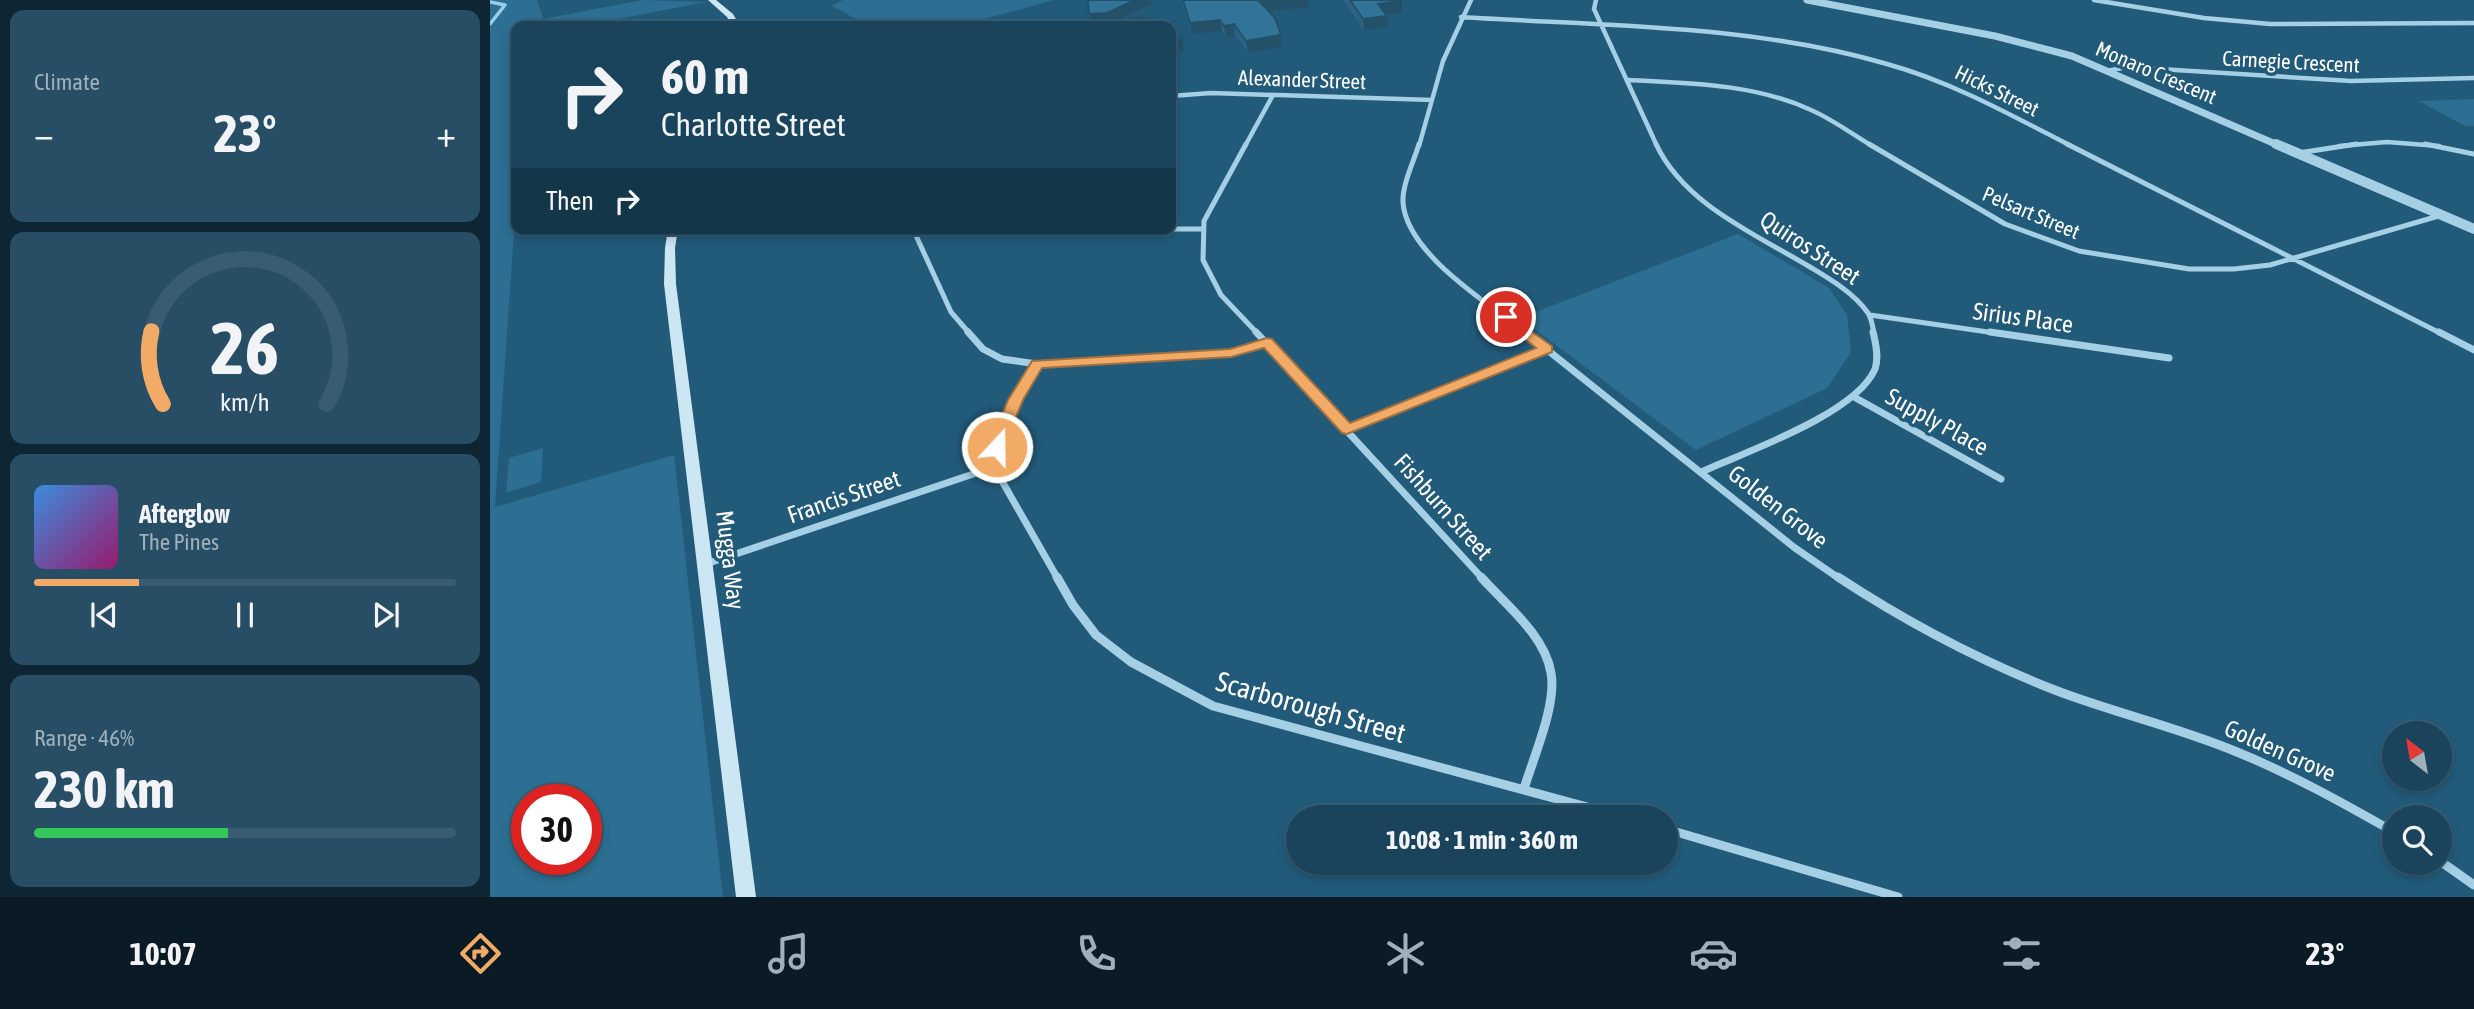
<!DOCTYPE html>
<meta charset="utf-8">
<style>
:root{--surface:#1a445c;--page:#274e65;--text:#f1f3f6;--muted:#9fb0bb;--line:#385c72;--accent:#f1ab66}
body{margin:0;font-family:"Asap Condensed",sans-serif;background:var(--page);color:var(--text);height:100vh;display:flex;flex-direction:column;font-size:26px;white-space:nowrap}
*{box-sizing:border-box;margin:0}
p{font-size:23px;color:var(--muted)}
.icon{flex:none;width:38px;height:38px;fill:none;stroke:currentColor;stroke-width:2;stroke-linecap:round;stroke-linejoin:round}
.map{position:relative;flex:1;overflow:hidden}
.side{display:flex;flex-direction:column;gap:10px;padding:10px;background:#0e2533;width:490px}
.side>*{flex:none}
.top-card{position:absolute;left:21px;top:21px;width:665px;height:214px;border-radius:14px;box-shadow:0 4px 10px #0003,0 0 0 2px var(--line);background:#1a445c;color:var(--text);overflow:hidden}
.needle{width:46px;rotate:329deg}
.controls{position:absolute;left:1892px;top:721px;display:grid;gap:14px}
.controls a{display:grid;place-items:center;width:70px;height:70px;border-radius:50%;background:var(--surface);box-shadow:0 4px 10px #0003,0 0 0 2px var(--line);font-size:35px}
.speed{position:absolute;left:21px;top:784px;display:flex;gap:14px;font-size:35px;font-weight:700;text-align:center}
.speed>*{display:grid;place-content:center;width:91px;height:91px;border-radius:50%;background:var(--surface);box-shadow:0 4px 10px #0003,0 0 0 2px var(--line);line-height:1}
.speed .limit{border:10px solid #d22;background:#fff;color:#111}
.pin{position:absolute;display:grid;place-items:center;width:60px;height:60px;color:#fff;margin:-30px;border:4px solid #fff;border-radius:50%;box-shadow:0 2px 7px #0007}
.me{position:absolute;width:77px;margin:-38px;rotate:21deg;stroke-linejoin:round;filter:drop-shadow(0 0 5px #0008)}
.turn{display:flex;align-items:center;gap:24px;height:147px;padding:0 35px;font-size:32px}
.turn .icon{width:91px;height:91px;stroke-width:2.5}
.turn b{display:block;font-size:49px;line-height:60px}
.then{display:flex;align-items:center;height:66px;padding:0 35px;background:#0003;gap:14px;font-size:26px}
.big{font-size:52px;font-weight:700;line-height:1.1}
.side .widget{flex:1;display:flex;flex-direction:column;justify-content:center;gap:10px;min-width:0;padding:0 24px;border-radius:14px;background:var(--page)}
.side .dial{align-items:center;gap:0}
.dial svg{height:182px;overflow:visible;fill:none;stroke:var(--line);stroke-width:7;stroke-linecap:round;text-anchor:middle}
.dial text{fill:var(--text);stroke:none}
.song{display:flex;align-items:center;gap:21px}
.cover{width:84px;height:84px;border-radius:10px;background:linear-gradient(135deg,hsl(210 70% 55%),hsl(320 70% 35%))}
.played{height:7px;border-radius:4px;background:linear-gradient(90deg,var(--accent) 25%,var(--line) 25%)}
.keys{display:flex;justify-content:space-around;direction:ltr}
.heat{display:flex;justify-content:space-between;align-items:center;font-size:38px;direction:ltr}
.charge{height:10px;border-radius:5px;background:linear-gradient(90deg,#34c759 46%,var(--line) 0)}
.trip{position:absolute;left:796px;top:805px;width:392px;height:70px;border-radius:35px;background:var(--surface);box-shadow:0 4px 10px #0003,0 0 0 2px var(--line);font-weight:700;line-height:70px;text-align:center}
.tab-bar{display:flex;height:112px;justify-content:space-around;align-items:center;background:#0a1b25;color:var(--muted)}
.tab-bar .icon{width:49px;height:49px}
.tab-bar .on{color:var(--accent)}
.tab-bar b{font-size:32px;color:var(--text)}
main{display:flex;flex:1;min-height:0}
.map>svg:first-child{display:block}
.green{fill:#2c6f92;fill-rule:evenodd}
.lines{fill:none;stroke-linecap:round;stroke-linejoin:round}
.stream{stroke:#97cde6;stroke-width:3.5}
.minor-far3{stroke:#a4cfe5;stroke-width:4.5}
.minor-far2{stroke:#a4cfe5;stroke-width:5}
.minor-far1{stroke:#a4cfe5;stroke-width:7}
.minor{stroke:#a4cfe5;stroke-width:9}
.tertiary-far1{stroke:#a4cfe5;stroke-width:7}
.tertiary{stroke:#a4cfe5;stroke-width:10}
.secondary{fill:#cde6f4;fill-rule:evenodd}
.wall{fill:#2b6482}
.shaded-wall{fill:#23516a}
.building{fill:#327497;stroke:#23516a;stroke-width:2}
.route{fill:#f1ab66;stroke:#9d6f42;stroke-width:2}
.labels{text-anchor:middle;stroke-width:7;stroke-linejoin:round;paint-order:stroke}
.far-street-label{font-size:21px;fill:#fff;stroke:#225b7a}
.street-label{font-size:24px;fill:#fff;stroke:#225b7a}
.near-street-label{font-size:28px;fill:#fff;stroke:#225b7a}
</style>
<main>
<section class="side">
<div class="widget"><p>Climate</p>
<div class="heat"><a>−</a><b class="big">23°</b><a>+</a></div>
</div>
<div class="widget dial"><svg viewBox="0 0 100 80">
<path d="M14 69A42 42 0 1 1 86 69"/>
<path d="M14 69A42 42 0 0 1 9 37" stroke="#f1ab66"/>
<text x="50" y="56" font-size="32" font-weight="700">26</text>
<text x="50" y="72" font-size="11">km/h</text>
</svg></div>
<div class="widget">
<div class="song"><i class="cover"></i><div><b>Afterglow</b><p>The Pines</p></div></div>
<div class="played"></div>
<div class="keys"><svg class="icon" aria-label="previous" viewBox="0 0 24 24"><path d="M18 5L8 12l10 7zM5 5v14"/></svg><svg class="icon" aria-label="pause" viewBox="0 0 24 24"><path d="M8 5v14M16 5v14"/></svg><svg class="icon" aria-label="next" viewBox="0 0 24 24"><path d="M6 5l10 7-10 7zM19 5v14"/></svg></div>
</div>
<div class="widget"><p>Range · 46%</p><b class="big">230 km</b><div class="charge"></div></div>
</section>
<div class="map">
<svg width="1984" height="897" viewBox="0 0 1984 897">
<rect width="100%" height="100%" fill="#225b7a"/>
<!-- green -->
<path class="green" d="M0,0H47L53,19L153,0L216,2L102,24L100,26H26V202L5,507L184,455L233,897H0ZM37,800H96V859H37Z
M353,0H564L469,26H379L342,6Z
M1984,99V126H1975L1929,101Z
M1248,234L1339,288L1357,315L1361,352L1337,388L1206,450L1030,318Z
M53,448L51,482L16,493L19,458Z"/>
<g class="lines">
<!-- stream -->
<path class="stream" d="M0,2L15,5L0,24"/>
<!-- minor-far3 -->
<path class="minor-far3" d="M1106,0L1104,9L1167,146
M1604,0L1714,18L1780,24L1984,23
M971,17C1112,26 1260,24 1397,64C1462,82 1521,115 1581,146
M1617,71L1637,67L1861,81L1984,78
M1139,80C1199,83 1265,84 1321,110C1342,119 1362,134 1382,146
M681,96L721,93L942,100
M755,146L783,95
M929,146L953,61L981,0
M1849,146L1897,142L1949,146"/>
<!-- minor-far2 -->
<path class="minor-far2" d="M756,144L714,221L713,260L731,295L768,334
M929,144C924,161 912,185 913,202C916,254 1000,304 1037,334
M1166,144C1194,204 1265,234 1320,267C1340,279 1364,293 1378,313C1382,319 1383,328 1384,334
M1379,144L1515,224L1589,251L1699,269H1744L1780,265L1952,215
M1577,144L1952,334
M1935,144L1984,154
M1808,153L1867,144
M423,229L461,312L480,334
M668,229H712
M1380,315L1512,334"/>
<!-- minor-far1 -->
<path class="minor-far1" d="M478,332L493,349L512,359L547,364L741,353L777,343
M766,332L993,579
M1035,332L1305,548L1350,579
M1500,332L1679,358
M1949,332L1984,350
M547,364L513,427L504,467L568,579
M1364,397L1511,479
M857,429L1057,349
M1211,472C1255,452 1366,414 1385,369C1389,358 1386,344 1383,332
M216,564L504,467"/>
<!-- minor -->
<path class="minor" d="M567,577L583,605L606,635L641,662L723,706L1134,817
M991,577C1015,604 1055,635 1061,673C1067,705 1043,758 1034,789
M1348,577C1418,623 1492,662 1570,692C1629,714 1690,728 1747,752C1801,774 1853,803 1904,832
M1176,829L1408,897
M1950,861L1984,885"/>
<!-- tertiary-far1 -->
<path class="tertiary-far1" d="M1317,0L1505,36L1582,56L1790,146"/>
<!-- tertiary -->
<path class="tertiary" d="M1786,144L1984,229"/>
<!-- secondary -->
<path class="secondary" d="M218,0H226L243,14L250,26H242L237,17Z
M178,229H188L185,248L186,284L266,897H246L174,284L175,248Z"/>
</g>
<!-- wall -->
<path class="wall" d="M691,0H819H818L819,7L779,11L791,35L793,47L758,52L745,36L736,37L732,31L702,34Z
M853,0H912V13L896,14L897,16L898,27L874,30Z"/>
<!-- shaded-wall -->
<path class="shaded-wall" d="M645,0H661V4L619,24L602,26L599,14Z
M775,0H819H818L819,7L771,12L769,1Z
M908,0H912V13L889,15L888,4Z
M897,16L898,27L874,30L873,19Z
M730,20L732,31L702,34L700,23Z
M744,24L745,36L736,37L734,26Z
M791,35L793,47L758,52L756,41Z
M692,39L694,50L681,54V41Z"/>
<!-- building -->
<path class="building" d="M598,0H645L617,13L599,14Z
M693,0H775L769,1L785,18L791,35L756,41L744,24L734,26L730,20L700,23Z
M860,0H910L911,1L888,4L897,16L873,19Z
M654,18L669,26H642L640,19Z
M681,32L692,39L681,41Z"/>
<!-- route -->
<path class="route" d="M1016,313L1062,346V352L857,434L852,433L774,348L741,357L552,368L533,400L512,451H501L499,447L518,400L542,361L740,349L777,338L782,339L860,423L1046,348L1011,320V314Z"/>
<g class="labels">
<!-- far-street labels -->
<g class="far-street-label">
<text transform="translate(1801 62) rotate(3)" y="7">Carnegie Crescent</text>
<text transform="translate(1666 73) rotate(23)" y="7">Monaro Crescent</text>
<text transform="translate(812 80) rotate(2)" y="7">Alexander Street</text>
<text transform="translate(1507 91) rotate(26)" y="7">Hicks Street</text>
<text transform="translate(1541 213) rotate(23)" y="7">Pelsart Street</text>
</g>
<!-- street labels -->
<g class="street-label">
<text transform="translate(1320 248) rotate(33)" y="8">Quiros Street</text>
<text transform="translate(1533 318) rotate(8)" y="8">Sirius Place</text>
<text transform="translate(1447 422) rotate(29)" y="8">Supply Place</text>
<text transform="translate(354 497) rotate(-19)" y="8">Francis Street</text>
<text transform="translate(953 507) rotate(48)" y="8">Fishburn Street</text>
<text transform="translate(1288 507) rotate(38)" y="8">Golden Grove</text>
<text transform="translate(240 560) rotate(83)" y="8">Mugga Way</text>
<text transform="translate(1790 751) rotate(24)" y="8">Golden Grove</text>
</g>
<!-- near-street labels -->
<g class="near-street-label">
<text transform="translate(821 707) rotate(16)" y="10">Scarborough Street</text>
</g>
</g>
</svg>
<div class="controls">
<a><svg class="needle" viewBox="-14 -14 28 28"><path d="M0-13l5 13h-10z" fill="#e53935"/><path d="M0 13l5-13h-10z" fill="#9fb0bb"/></svg></a>
<a><svg class="icon" aria-label="search" viewBox="0 0 24 24"><circle cx="10" cy="10" r="6"/><path d="M15 15l6 6"/></svg></a>
</div>
<div class="speed"><div class="limit">30</div></div>
<div class="pin" style="left:1016px;top:317px;background:#d93025"><svg class="icon" aria-label="arrive" viewBox="0 0 24 24"><path d="M6 21V4h12l-3 4 3 4H6"/></svg></div>
<svg class="me" style="left:507px;top:447px" viewBox="-20 -20 40 40"><circle r="17" fill="#f1ab66" stroke="#fff" stroke-width="3"/><path d="M0-11L8 9 0 5-8 9z" fill="#fff"/></svg>
<div class="trip">10:08 · 1 min · 360 m</div>
<div class="top-card">
<div class="turn"><svg class="icon" aria-label="right" viewBox="0 0 24 24"><path d="M7 20v-9h11M14 6l5 5-5 5"/></svg><div><b>60 m</b>Charlotte Street</div></div>
<div class="then">Then<svg class="icon" aria-label="right" viewBox="0 0 24 24"><path d="M7 20v-9h11M14 6l5 5-5 5"/></svg></div>
</div>
</div>
</main>
<nav class="tab-bar">
<b>10:07</b>
<svg class="icon on" aria-label="directions" viewBox="0 0 24 24"><path d="M12 3l9 9-9 9-9-9zM9 14v-3h6M13 9l2 2-2 2"/></svg>
<svg class="icon" aria-label="music" viewBox="0 0 24 24"><path d="M9 18V5l10-2v13"/><circle cx="6" cy="18" r="3"/><circle cx="16" cy="16" r="3"/></svg>
<svg class="icon" aria-label="phone" viewBox="0 0 24 24"><path d="M5 4h4l2 5-3 2q2 4 5 5l2-3 5 2v4C11 20 4 13 5 4z"/></svg>
<svg class="icon" aria-label="climate" viewBox="0 0 24 24"><path d="M12 3v18M4 7l16 10M4 17L20 7"/></svg>
<svg class="icon" aria-label="car" viewBox="0 0 24 24"><path d="M5 17H2v-5l4-1 3-4h7l3 4 3 1v5h-3M9 17h6M6 11h13"/><circle cx="7" cy="17" r="2"/><circle cx="17" cy="17" r="2"/></svg>
<svg class="icon" aria-label="filters" viewBox="0 0 24 24"><path d="M4 7h16M4 17h16"/><circle cx="9" cy="7" r="2"/><circle cx="15" cy="17" r="2"/></svg>
<b>23°</b>
</nav>
